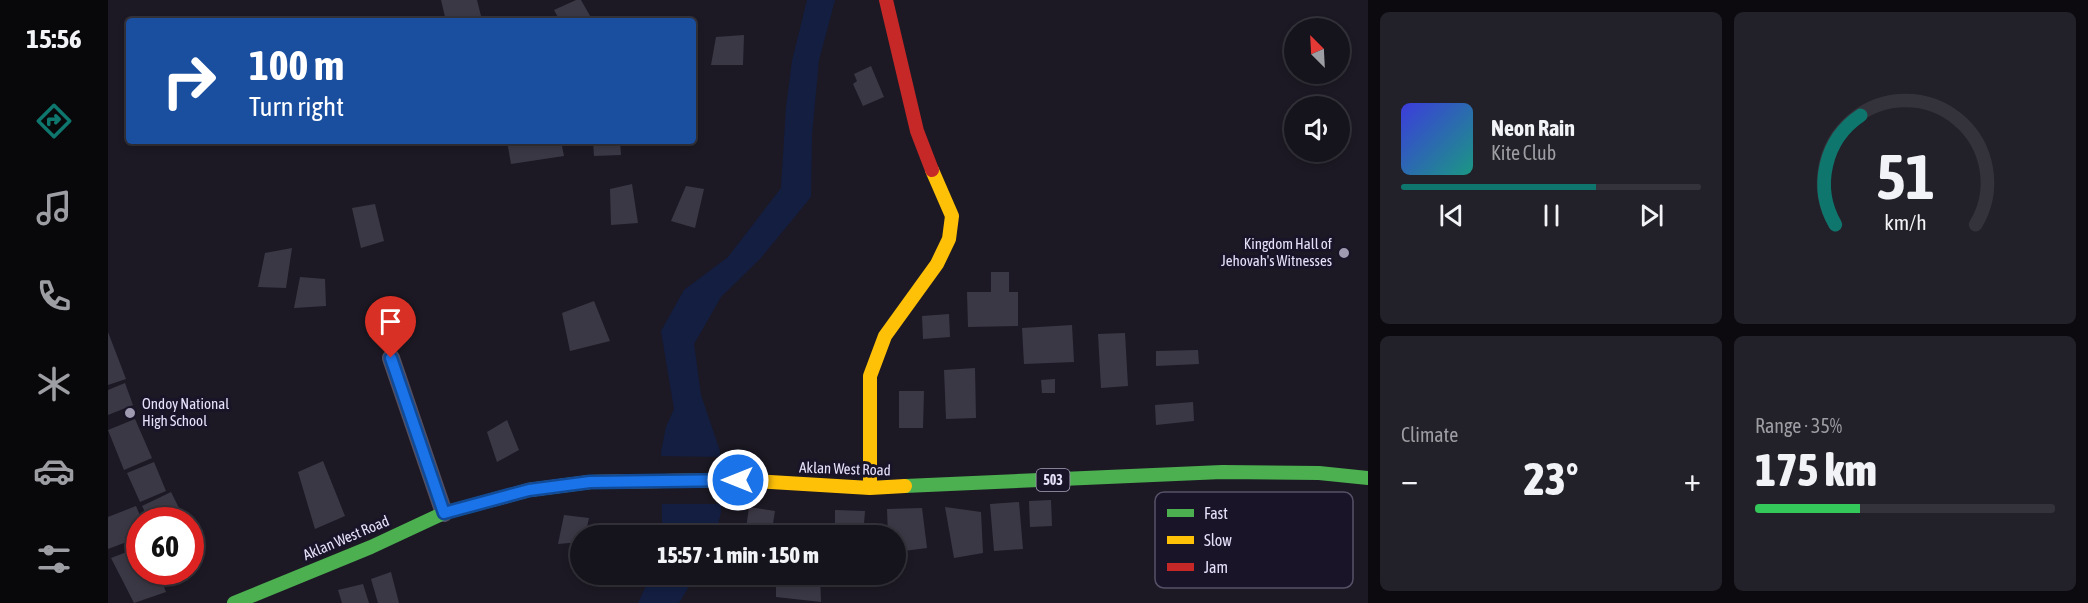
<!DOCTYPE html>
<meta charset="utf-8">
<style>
:root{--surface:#15131b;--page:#222028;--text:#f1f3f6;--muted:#9d9ea3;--line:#34323a;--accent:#0f766e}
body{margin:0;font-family:"Asap Condensed",sans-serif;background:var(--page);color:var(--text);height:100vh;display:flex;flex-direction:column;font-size:22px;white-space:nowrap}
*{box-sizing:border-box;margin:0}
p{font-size:20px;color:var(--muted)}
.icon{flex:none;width:33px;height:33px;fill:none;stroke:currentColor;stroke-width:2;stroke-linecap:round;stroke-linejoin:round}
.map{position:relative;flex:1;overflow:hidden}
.drawer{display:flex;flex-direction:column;gap:12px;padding:12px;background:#0c0a0f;width:720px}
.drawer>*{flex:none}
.hud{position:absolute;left:18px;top:18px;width:570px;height:126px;border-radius:6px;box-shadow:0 3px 9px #0003,0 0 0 2px var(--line);background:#1a4fa0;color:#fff;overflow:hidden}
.needle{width:39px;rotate:336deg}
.tools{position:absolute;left:1176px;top:18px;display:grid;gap:12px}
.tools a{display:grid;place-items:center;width:66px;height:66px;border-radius:50%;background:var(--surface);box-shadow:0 3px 9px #0003,0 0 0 2px var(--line);font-size:30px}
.speed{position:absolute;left:18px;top:507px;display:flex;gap:12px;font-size:30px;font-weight:700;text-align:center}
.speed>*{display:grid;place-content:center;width:78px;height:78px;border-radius:50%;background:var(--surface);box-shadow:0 3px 9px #0003,0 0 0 2px var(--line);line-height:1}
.speed .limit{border:9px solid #d22;background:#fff;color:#111}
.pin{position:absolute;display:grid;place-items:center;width:51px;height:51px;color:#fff;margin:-62px -26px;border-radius:50% 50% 50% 0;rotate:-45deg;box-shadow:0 0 6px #0007}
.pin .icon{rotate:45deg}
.me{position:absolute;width:66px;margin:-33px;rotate:270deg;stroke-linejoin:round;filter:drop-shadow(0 0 4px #0008)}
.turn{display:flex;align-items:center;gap:21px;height:126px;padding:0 24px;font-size:27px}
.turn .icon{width:78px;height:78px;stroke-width:2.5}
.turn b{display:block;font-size:42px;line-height:51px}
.big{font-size:45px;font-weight:800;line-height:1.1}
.drawer .tile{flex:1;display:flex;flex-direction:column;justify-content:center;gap:9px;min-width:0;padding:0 21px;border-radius:9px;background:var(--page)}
.drawer .dial{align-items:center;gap:0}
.dial svg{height:156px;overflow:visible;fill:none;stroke:var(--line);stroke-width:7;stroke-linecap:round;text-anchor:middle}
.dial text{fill:var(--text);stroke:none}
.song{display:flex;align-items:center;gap:18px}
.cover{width:72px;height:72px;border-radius:9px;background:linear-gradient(135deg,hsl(240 70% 55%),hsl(170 70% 35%))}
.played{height:6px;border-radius:3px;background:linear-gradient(90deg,var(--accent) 65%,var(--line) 65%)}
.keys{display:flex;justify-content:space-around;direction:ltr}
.heat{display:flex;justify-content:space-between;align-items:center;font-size:33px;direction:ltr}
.charge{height:9px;border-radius:4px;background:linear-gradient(90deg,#34c759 35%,var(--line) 0)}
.drawer .tiles{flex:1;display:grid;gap:12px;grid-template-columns:repeat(2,1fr)}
.trip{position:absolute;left:462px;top:525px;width:336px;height:60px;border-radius:30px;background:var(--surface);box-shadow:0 3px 9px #0003,0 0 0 2px var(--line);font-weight:800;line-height:60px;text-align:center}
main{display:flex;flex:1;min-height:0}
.tab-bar{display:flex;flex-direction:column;width:108px;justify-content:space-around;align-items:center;background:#08080b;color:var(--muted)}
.tab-bar .icon{width:42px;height:42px}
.tab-bar .on{color:var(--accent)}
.tab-bar b{font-size:27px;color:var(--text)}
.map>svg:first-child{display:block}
.water{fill:#131e41}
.pier{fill:#1c1924}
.building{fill:#3b3845}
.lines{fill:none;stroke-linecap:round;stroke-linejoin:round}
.street{stroke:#524f63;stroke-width:18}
.fast{stroke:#4caf50;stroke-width:14}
.slow{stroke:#ffc107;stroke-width:14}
.jam{stroke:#c62828;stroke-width:14}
.route-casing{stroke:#114b97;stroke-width:15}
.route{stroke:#1a73e8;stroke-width:10}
.poi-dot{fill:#9f9ab0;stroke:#1a1429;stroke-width:2}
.labels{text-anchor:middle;stroke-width:6;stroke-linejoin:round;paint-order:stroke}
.shield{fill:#1a1429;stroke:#a9a3bc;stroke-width:1.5}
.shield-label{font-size:14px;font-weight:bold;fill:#e6e0fb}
.poi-label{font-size:15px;fill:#e6e0fb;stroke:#1a1429;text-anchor:end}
.street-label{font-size:15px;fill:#e6e0fb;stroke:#1a1429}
.key{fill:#1a1429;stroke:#575168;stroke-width:1.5}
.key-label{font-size:16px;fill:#e6e0fb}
</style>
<main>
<nav class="tab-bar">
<b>15:56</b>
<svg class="icon on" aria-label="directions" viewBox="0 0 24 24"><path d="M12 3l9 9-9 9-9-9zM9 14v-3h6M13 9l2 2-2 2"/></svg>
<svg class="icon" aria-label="music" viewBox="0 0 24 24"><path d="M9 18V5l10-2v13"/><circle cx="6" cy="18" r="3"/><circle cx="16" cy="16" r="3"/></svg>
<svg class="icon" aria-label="phone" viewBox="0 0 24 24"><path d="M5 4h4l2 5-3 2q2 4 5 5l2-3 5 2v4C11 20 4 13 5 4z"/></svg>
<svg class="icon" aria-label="climate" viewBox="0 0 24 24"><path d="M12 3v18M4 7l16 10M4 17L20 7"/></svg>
<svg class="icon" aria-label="car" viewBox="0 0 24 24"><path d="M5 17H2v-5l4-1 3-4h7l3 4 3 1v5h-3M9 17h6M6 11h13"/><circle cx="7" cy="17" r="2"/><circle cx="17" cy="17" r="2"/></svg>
<svg class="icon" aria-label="filters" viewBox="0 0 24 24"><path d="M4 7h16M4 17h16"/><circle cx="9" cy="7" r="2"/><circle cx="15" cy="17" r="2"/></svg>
</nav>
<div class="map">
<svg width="1260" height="603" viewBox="0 0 1260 603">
<rect width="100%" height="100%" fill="#1c1924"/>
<!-- water -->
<path class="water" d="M699,0H727L711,60L704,135L703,197L652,259L613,297L586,344L593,395L612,451L613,513L607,535L551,536L554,522L553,452L558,427L566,409L553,331L576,290L620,257L673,188L678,107L684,61Z
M543,575V574L588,575L571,603H530Z"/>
<!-- pier -->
<path class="pier" d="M550,456L616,457V504H551Z"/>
<!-- building -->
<path class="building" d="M333,0H369L374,20L338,21Z
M468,0H473L485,21H452L446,10Z
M636,35L635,65H603L608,37Z
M763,66L776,97L755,106L745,84L749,81L746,74Z
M399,141H453L456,156L403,164Z
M485,141H512L513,155L486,156Z
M524,184L530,223L503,225L502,189Z
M578,186L596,189L587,228L563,221Z
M267,204L276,241L253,248L244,208Z
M184,248L178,288L150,287L157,253Z
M883,272H901V292H910V326L860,327L859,292H883Z
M192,277L217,279L218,306L186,308Z
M486,301L502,341L462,351L454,313Z
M841,314L842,337L815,339L814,316Z
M964,325L966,362L916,364L914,328Z
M0,332L18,379L0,385Z
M1017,333L1020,386L993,388L990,334Z
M1090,350L1091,364L1048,366V351Z
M867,368L868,418L838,419L836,370Z
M947,379V393H934L933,380Z
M17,383L25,405L0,415V390Z
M791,391H816L815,428H791Z
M1085,402L1086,421L1048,425L1047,405Z
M27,419L44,458L16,470L0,430Z
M399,420L411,450L389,462L379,432Z
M215,461L237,516L207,529L190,472Z
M46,462L58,491L32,502L19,473Z
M63,492L74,514L61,520H41L34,506Z
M943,500L944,526L922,527L921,501Z
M911,502L915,549L886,551L882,504Z
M28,506L34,520H32V537L0,549V517Z
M641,507L667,511L663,536H637Z
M837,507L873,512L875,553L846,558Z
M814,508L819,548L788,552V536H780L779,509Z
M727,510L757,511L755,536H727Z
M456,515L481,518L477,536H472V542L450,544Z
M32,547V572H50L58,592L26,603L3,558Z
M283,572L291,603H270L263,579Z
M668,574H712L713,602L668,597Z
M255,584L261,603H234L230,590Z"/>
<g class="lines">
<!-- street -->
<path class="street" d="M283,358L336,513"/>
<!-- fast -->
<path class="fast" d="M797,486L1114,472L1211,473L1260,478
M126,603L263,547L336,513L384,500"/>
<!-- slow -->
<path class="slow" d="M762,488V376L777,336L829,264L841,239L844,216L824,170
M384,500L421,490L482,482L630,480L762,488L797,486"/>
<!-- jam -->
<path class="jam" d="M778,0L809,131L824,170"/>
</g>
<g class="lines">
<!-- route casing -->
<g class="route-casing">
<path id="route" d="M283,358L336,513L421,490L482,482L630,480"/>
</g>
<!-- route -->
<use href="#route" class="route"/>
</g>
<!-- markers -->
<g class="poi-dot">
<circle cx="1236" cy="253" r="6"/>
<circle cx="22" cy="413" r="6"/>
</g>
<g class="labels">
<!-- shield labels -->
<rect class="shield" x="928.5" y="469" width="33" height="22" rx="4.5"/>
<g class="shield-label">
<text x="945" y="485">503</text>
</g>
<!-- poi labels -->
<g class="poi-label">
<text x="1224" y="249">Kingdom Hall of<tspan x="1224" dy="17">Jehovah's Witnesses</tspan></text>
<text x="34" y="409" text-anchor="start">Ondoy National<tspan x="34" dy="17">High School</tspan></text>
</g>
<!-- street labels -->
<g class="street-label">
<text transform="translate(737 469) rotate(2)" y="5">Aklan West Road</text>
<text transform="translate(238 538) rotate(-23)" y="5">Aklan West Road</text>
</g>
</g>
<!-- legend -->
<rect x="1047" y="492" width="198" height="96" rx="9" class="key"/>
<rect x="1059" y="509" width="27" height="8" fill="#4caf50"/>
<rect x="1059" y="536" width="27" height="8" fill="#ffc107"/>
<rect x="1059" y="563" width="27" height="8" fill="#c62828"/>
<g class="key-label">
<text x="1096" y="519">Fast</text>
<text x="1096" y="546">Slow</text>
<text x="1096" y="573">Jam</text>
</g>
</svg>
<div class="tools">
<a><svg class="needle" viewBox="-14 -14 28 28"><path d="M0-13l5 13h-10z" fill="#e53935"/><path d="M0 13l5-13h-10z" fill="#9d9ea3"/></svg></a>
<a><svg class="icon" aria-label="sound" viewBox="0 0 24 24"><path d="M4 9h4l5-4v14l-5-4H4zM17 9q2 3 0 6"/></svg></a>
</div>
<div class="speed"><div class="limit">60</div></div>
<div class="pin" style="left:283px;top:358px;background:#d93025"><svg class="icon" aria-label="arrive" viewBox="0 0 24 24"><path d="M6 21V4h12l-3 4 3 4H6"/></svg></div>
<svg class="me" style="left:630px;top:480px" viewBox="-20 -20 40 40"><circle r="17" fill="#1a73e8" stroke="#fff" stroke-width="3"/><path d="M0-11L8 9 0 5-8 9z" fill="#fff"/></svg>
<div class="trip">15:57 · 1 min · 150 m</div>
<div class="hud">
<div class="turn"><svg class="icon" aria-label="right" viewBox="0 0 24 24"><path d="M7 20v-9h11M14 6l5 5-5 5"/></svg><div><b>100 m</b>Turn right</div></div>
</div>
</div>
<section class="drawer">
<div class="tiles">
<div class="tile">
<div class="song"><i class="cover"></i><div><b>Neon Rain</b><p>Kite Club</p></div></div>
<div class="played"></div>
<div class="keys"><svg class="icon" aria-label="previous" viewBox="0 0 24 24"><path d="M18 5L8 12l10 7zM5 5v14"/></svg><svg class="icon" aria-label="pause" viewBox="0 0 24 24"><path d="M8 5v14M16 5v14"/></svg><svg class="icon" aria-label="next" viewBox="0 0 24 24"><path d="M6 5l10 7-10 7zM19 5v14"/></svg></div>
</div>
<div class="tile dial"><svg viewBox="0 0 100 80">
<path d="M14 69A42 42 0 1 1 86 69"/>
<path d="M14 69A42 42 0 0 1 27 13" stroke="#0f766e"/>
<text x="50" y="56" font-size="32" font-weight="700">51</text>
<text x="50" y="72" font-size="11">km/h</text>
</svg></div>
<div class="tile"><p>Climate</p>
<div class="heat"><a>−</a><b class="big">23°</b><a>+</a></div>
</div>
<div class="tile"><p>Range · 35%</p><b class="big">175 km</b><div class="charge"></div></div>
</div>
</section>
</main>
